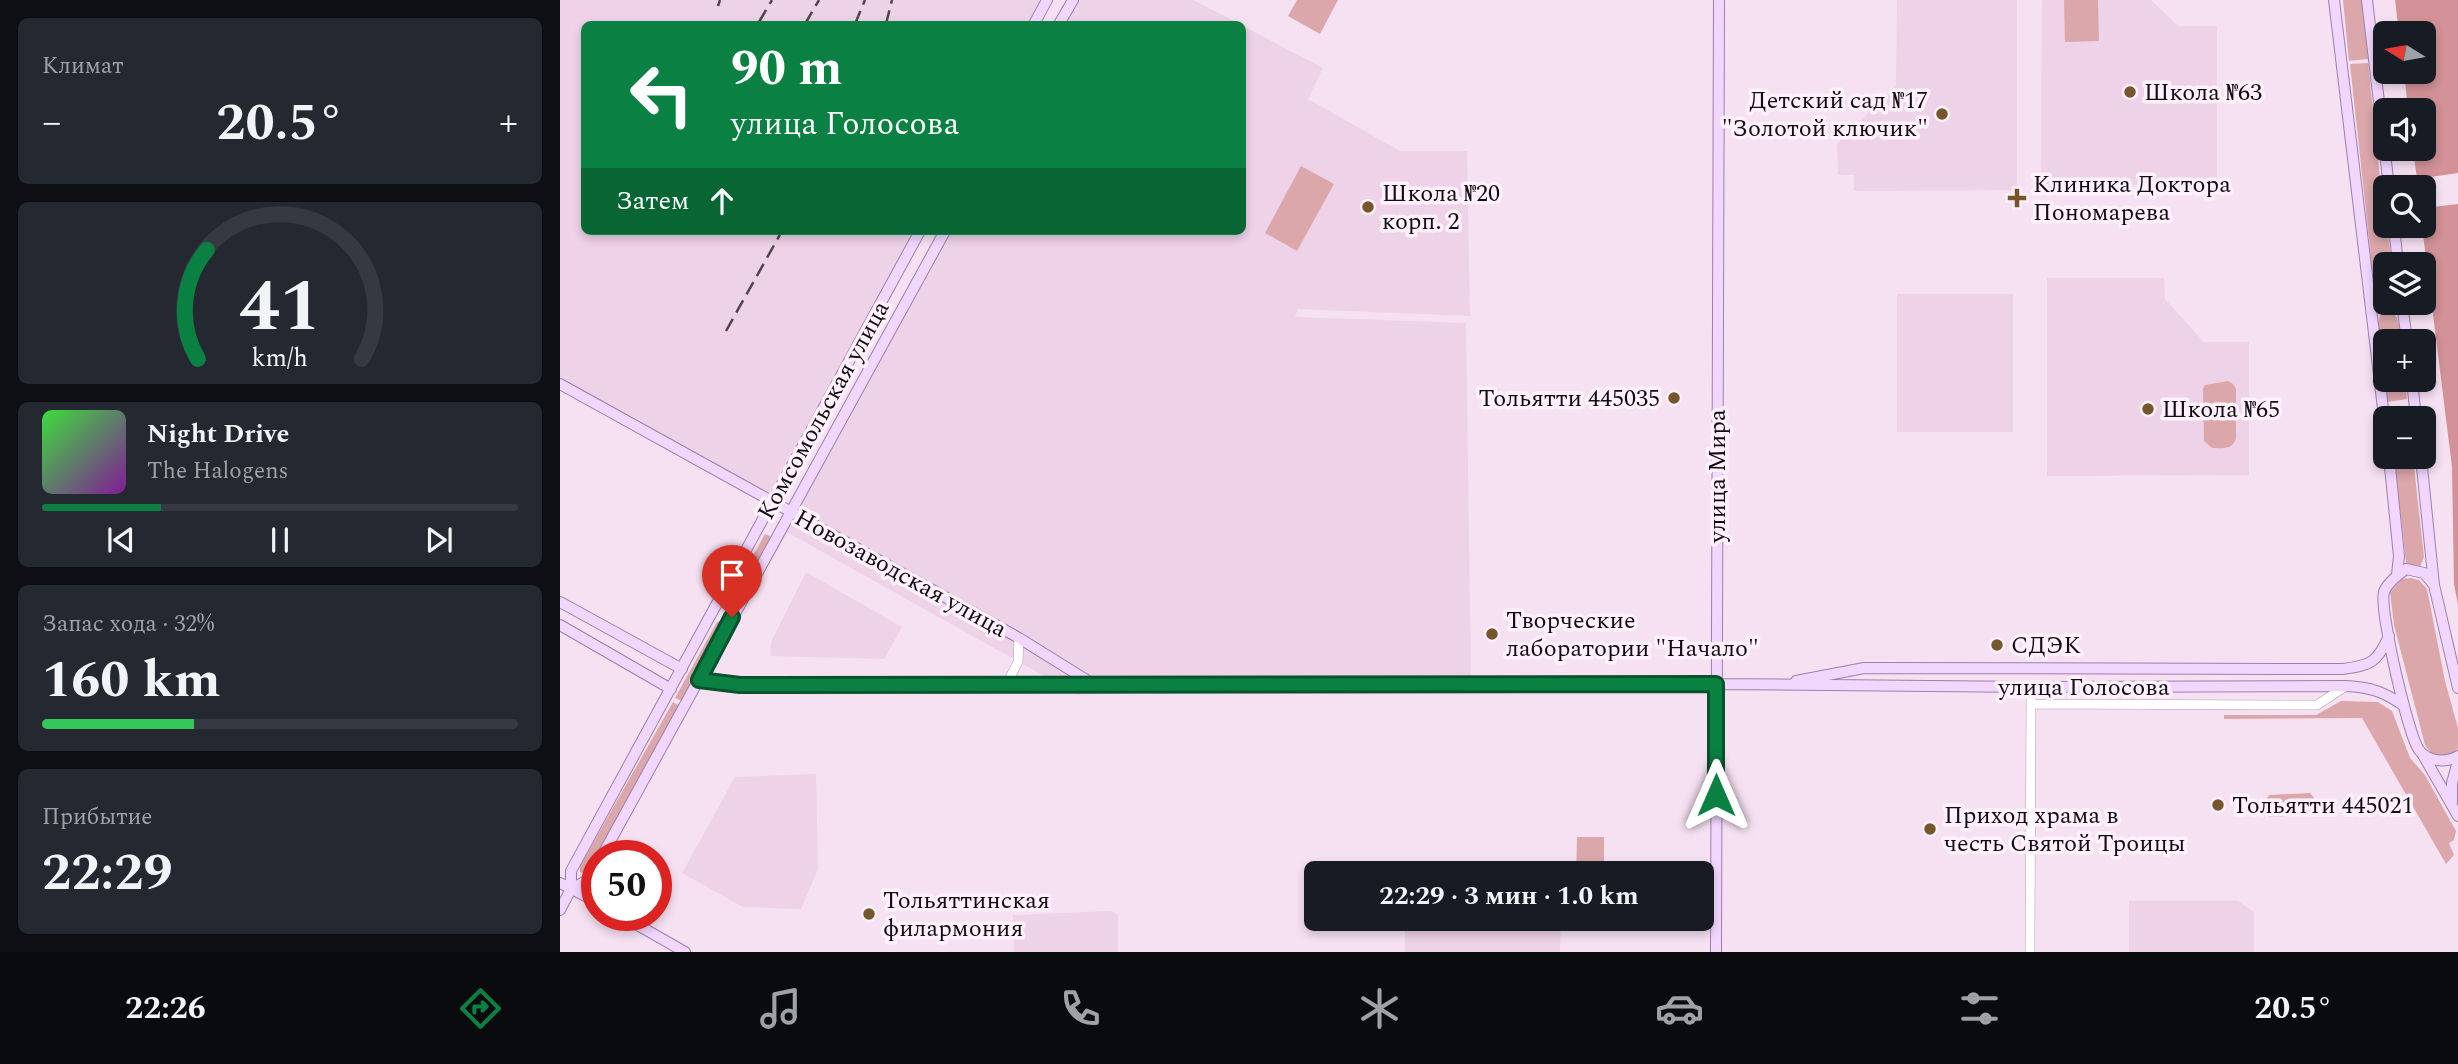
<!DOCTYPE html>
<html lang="ru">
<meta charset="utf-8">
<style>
:root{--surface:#171b24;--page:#242831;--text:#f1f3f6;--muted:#9ea1a6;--line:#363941;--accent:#0b8043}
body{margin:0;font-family:Spectral,serif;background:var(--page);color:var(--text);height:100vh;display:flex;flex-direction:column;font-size:26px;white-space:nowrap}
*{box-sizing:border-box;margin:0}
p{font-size:23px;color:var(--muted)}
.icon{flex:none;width:38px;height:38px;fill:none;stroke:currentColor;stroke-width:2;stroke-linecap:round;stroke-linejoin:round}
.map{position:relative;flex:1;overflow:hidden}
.drawer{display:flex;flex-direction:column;gap:18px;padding:18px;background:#0d0f14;width:560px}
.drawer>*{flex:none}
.hud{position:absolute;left:21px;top:21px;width:665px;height:214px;border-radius:10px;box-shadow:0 4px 10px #0003;background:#0b8043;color:#fff;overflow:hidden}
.needle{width:46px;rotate:281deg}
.fabs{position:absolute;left:1813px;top:21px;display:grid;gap:14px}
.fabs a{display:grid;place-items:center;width:63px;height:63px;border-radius:10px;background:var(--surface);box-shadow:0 4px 10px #0003;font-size:35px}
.speed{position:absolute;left:21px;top:840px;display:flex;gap:14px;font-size:35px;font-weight:700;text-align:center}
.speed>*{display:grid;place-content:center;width:91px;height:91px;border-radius:50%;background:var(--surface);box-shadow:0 4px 10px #0003;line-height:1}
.speed .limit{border:10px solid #d22;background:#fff;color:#111}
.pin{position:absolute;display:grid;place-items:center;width:60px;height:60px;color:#fff;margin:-72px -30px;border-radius:50% 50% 50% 0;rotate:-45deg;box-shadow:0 0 7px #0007}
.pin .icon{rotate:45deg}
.me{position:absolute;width:77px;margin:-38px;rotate:0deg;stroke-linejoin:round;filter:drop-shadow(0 0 5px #0008)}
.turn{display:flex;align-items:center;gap:24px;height:147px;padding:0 35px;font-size:32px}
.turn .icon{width:91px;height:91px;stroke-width:2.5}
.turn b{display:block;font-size:49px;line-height:60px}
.then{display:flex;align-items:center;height:66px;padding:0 35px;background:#0003;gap:14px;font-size:26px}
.big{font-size:52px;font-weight:700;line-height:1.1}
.drawer .card{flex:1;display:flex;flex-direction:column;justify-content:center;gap:10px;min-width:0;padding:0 24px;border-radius:10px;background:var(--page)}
.drawer .dial{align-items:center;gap:0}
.dial svg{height:182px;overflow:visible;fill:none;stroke:var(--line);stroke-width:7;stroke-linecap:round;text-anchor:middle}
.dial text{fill:var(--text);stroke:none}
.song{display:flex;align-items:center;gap:21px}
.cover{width:84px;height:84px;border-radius:10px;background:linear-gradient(135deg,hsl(120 70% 55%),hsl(290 70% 35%))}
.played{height:7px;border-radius:4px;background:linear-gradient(90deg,var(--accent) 25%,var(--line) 25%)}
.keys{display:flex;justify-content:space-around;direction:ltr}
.heat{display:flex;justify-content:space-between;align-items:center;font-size:38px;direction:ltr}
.charge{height:10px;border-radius:5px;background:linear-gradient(90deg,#34c759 32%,var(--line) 0)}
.trip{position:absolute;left:744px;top:861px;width:410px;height:70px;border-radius:10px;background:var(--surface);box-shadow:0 4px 10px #0003;font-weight:700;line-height:70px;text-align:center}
.tabs{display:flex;height:112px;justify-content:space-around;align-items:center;background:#090b0e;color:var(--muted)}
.tabs .icon{width:49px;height:49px}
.tabs .active{color:var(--accent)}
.tabs b{font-size:32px;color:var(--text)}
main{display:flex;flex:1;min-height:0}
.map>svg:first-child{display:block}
.built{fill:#eed2e8}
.green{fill:#dba7ab}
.forest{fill:#d29297}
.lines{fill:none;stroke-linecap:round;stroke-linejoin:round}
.minor-casing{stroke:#b39faf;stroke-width:10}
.major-casing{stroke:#9d7fab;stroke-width:12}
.minor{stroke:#fff;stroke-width:9}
.major{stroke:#f1d7fe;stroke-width:10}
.rail{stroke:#51464f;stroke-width:2.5;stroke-dasharray:14 7;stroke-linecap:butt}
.route-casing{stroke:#07532c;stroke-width:18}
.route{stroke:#0b8043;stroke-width:12}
.poi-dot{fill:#75572b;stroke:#fef1fb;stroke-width:2.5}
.labels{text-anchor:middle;stroke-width:7;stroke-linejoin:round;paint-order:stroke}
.poi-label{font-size:24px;fill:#130c12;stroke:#fef1fb;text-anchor:start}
.street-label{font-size:24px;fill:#130c12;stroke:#fef1fb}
</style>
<main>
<section class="drawer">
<div class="card"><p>Климат</p>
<div class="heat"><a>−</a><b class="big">20.5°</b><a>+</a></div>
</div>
<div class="card dial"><svg viewBox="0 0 100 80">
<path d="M14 69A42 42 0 1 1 86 69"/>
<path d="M14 69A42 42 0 0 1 18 21" stroke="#0b8043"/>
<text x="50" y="56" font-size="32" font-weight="700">41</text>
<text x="50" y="72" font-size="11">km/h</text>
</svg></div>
<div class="card">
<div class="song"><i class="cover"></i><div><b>Night Drive</b><p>The Halogens</p></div></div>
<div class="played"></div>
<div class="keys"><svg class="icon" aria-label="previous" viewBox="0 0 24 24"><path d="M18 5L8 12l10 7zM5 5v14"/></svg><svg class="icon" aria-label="pause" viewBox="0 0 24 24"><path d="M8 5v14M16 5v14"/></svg><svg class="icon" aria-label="next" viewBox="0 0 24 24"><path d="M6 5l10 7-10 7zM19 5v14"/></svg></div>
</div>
<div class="card"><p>Запас хода · 32%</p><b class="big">160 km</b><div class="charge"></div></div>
<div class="card"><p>Прибытие</p><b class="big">22:29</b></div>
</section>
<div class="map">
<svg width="1898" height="952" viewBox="0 0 1898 952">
<rect width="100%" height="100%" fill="#f6e1f2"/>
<!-- built -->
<path class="built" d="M0,0H486L472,24H24V231H360L212,502L0,384Z
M517,0H633L680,24H503Z
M1337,0H1457V190L1294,191V175H1278L1277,144L1336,85Z
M1482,0H1591L1618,26H1657V186L1481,184Z
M683,26L763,68L748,99L840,151H907L910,316L738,309L735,317L906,323L911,678L518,695L225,531L390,231H682Z
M1487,278H1604L1605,299L1644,342H1689V475L1487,476Z
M1337,294H1453V432H1337Z
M246,572L342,627L324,659L210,656L211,642Z
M256,774L258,869L241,909L183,907L122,873L175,777Z
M1569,901H1678L1694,912V952H1569Z
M551,911L558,915V952H454L453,915Z
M918,919L924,922L1001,921L1000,952H845V920Z"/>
<!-- green -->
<path class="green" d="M737,0H778L760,34L728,16Z
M1504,0H1538L1539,41L1505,42Z
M1783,0H1802L1808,59L1789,61Z
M1808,63L1825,226H1827L1832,264H1825V294L1818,292L1814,285L1790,64Z
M741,166L774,184L737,251L705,233Z
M1825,311C1841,311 1839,328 1840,341H1825V380H1845L1847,399L1828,402L1818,323L1820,315Z
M1668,381L1673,384L1676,389V438C1673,450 1663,448 1652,448L1644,441L1643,389L1645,385Z
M1834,457H1853L1864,557L1860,567L1847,565L1846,562Z
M205,534L210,536V539L173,606H168L167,603Z
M1851,578L1859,580L1867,589L1885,681L1898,728V748L1894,753L1878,757L1871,753L1865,745L1834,625L1830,592L1842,579Z
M161,621L163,625L122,701L115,698L157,622Z
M1781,701L1818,702L1832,711L1850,758L1865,775L1896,831L1894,840L1889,843L1894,855L1886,864L1802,718L1664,719V715H1756Z
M113,702L120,706L28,872L23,873L20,872V866Z
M1750,793L1754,798L1752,815L1709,817L1706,814V800L1709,795Z
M1017,837H1044V873H1016Z"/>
<!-- forest -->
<path class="forest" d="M1835,0H1898V173L1857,179L1853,149H1864V110H1848L1844,72H1864V33H1839Z
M1898,204V605L1894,584L1892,467L1862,226H1864V208Z"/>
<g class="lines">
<!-- minor casing -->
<g class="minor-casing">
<path id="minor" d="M139,680L180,685L533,684
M447,683L458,662L459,638
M1471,704L1757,705L1786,686
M1470,952L1471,687"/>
</g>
<!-- major casing -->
<g class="major-casing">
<path id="major" d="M1774,0L1825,425
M1807,0L1829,187
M474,24L487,0
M499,24L513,0
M1834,226L1838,264
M1842,303L1847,341
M1811,305L1832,303
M1852,380L1856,418
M0,384L459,638L533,684H1156L1471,687L1786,686C1810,687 1825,692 1844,706
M1829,457L1839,556L1837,575
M1861,457L1874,585
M0,602L122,669
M0,625L111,689
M1236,681L1304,668L1783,669C1811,665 1817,663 1829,636
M1898,688L1874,585L1864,573L1846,569C1839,574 1827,583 1824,592C1819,609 1848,734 1859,750C1868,762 1886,763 1898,756
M1863,755L1898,816
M1892,802V783L1898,761
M42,856L385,231
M0,883L37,902
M11,889L28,880L37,865
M0,910L11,889V871L360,231
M60,915L125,952
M1156,952L1159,0"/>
</g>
<!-- minor -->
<use href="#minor" class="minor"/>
<!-- major -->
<use href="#major" class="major"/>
<!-- rail -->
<path class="rail" d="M158,6L160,0
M199,22L212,0
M245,24L259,0
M295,24L305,0
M326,24L332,0
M166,331L222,231"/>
</g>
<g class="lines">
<!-- route casing -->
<g class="route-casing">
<path id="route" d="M172,617L139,680L180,685L1156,684V795"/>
</g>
<!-- route -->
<use href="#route" class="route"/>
</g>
<!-- markers -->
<g class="poi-dot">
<circle cx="1570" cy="92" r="7"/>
<circle cx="1382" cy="114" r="7"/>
<path d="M1453.5 187.5h7v7h7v7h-7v7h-7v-7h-7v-7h7z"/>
<circle cx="808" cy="207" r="7"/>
<circle cx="1114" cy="398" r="7"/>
<circle cx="1588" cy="409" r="7"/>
<circle cx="932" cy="634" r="7"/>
<circle cx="1437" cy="645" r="7"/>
<circle cx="1658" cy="805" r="7"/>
<circle cx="1370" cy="829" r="7"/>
<circle cx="309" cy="914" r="7"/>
</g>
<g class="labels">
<!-- poi labels -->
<g class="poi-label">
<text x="1584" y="100">Школа №63</text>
<text x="1368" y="108" text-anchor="end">Детский сад №17<tspan x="1368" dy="28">"Золотой ключик"</tspan></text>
<text x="1473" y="192">Клиника Доктора<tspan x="1473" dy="28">Пономарева</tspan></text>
<text x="822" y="201">Школа №20<tspan x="822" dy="28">корп. 2</tspan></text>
<text x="1100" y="406" text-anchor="end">Тольятти 445035</text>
<text x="1602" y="417">Школа №65</text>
<text x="946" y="628">Творческие<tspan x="946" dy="28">лаборатории "Начало"</tspan></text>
<text x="1451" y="653">СДЭК</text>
<text x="1672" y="813">Тольятти 445021</text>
<text x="1384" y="823">Приход храма в<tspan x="1384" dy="28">честь Святой Троицы</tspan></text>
<text x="323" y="908">Тольяттинская<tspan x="323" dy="28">филармония</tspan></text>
</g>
<!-- street labels -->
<g class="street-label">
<text transform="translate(263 410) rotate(-61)" y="8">Комсомольская улица</text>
<text transform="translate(1157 476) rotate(-90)" y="8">улица Мира</text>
<text transform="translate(341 573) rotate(29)" y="8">Новозаводская улица</text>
<text x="1524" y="695">улица Голосова</text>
</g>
</g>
</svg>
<div class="fabs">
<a><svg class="needle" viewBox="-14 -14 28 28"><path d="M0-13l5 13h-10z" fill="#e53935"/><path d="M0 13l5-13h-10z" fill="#9ea1a6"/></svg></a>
<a><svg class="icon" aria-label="sound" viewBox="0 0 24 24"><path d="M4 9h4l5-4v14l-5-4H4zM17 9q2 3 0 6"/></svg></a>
<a><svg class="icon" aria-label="search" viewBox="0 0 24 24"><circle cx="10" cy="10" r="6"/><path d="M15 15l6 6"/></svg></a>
<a><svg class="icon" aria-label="layers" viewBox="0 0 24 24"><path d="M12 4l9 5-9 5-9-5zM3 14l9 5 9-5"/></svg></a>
<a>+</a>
<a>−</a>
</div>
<div class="speed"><div class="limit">50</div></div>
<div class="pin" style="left:172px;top:617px;background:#d93025"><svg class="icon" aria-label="arrive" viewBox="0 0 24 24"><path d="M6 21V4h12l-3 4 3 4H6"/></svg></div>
<svg class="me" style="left:1156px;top:795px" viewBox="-20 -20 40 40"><path d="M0-17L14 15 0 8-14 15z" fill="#0b8043" stroke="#fff" stroke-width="4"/></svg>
<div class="trip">22:29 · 3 мин · 1.0 km</div>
<div class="hud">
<div class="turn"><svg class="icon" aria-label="left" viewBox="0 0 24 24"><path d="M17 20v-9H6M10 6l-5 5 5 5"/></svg><div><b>90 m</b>улица Голосова</div></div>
<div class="then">Затем<svg class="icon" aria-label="ahead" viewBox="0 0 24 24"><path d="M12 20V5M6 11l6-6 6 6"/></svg></div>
</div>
</div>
</main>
<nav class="tabs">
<b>22:26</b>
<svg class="icon active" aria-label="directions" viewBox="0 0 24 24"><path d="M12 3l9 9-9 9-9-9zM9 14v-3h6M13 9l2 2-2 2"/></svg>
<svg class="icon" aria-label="music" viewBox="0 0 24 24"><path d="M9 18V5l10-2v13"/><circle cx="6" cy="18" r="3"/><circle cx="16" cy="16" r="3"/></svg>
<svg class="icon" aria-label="phone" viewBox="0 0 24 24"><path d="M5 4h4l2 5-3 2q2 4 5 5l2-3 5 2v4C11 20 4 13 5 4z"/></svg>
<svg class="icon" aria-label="climate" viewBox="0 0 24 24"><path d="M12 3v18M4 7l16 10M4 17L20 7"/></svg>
<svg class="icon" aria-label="car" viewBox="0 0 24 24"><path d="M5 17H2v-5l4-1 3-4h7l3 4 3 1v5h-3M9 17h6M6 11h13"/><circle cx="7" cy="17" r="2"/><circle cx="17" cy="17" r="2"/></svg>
<svg class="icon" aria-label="filters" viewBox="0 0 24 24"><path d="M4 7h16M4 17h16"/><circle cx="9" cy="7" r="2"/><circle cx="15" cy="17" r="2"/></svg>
<b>20.5°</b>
</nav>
